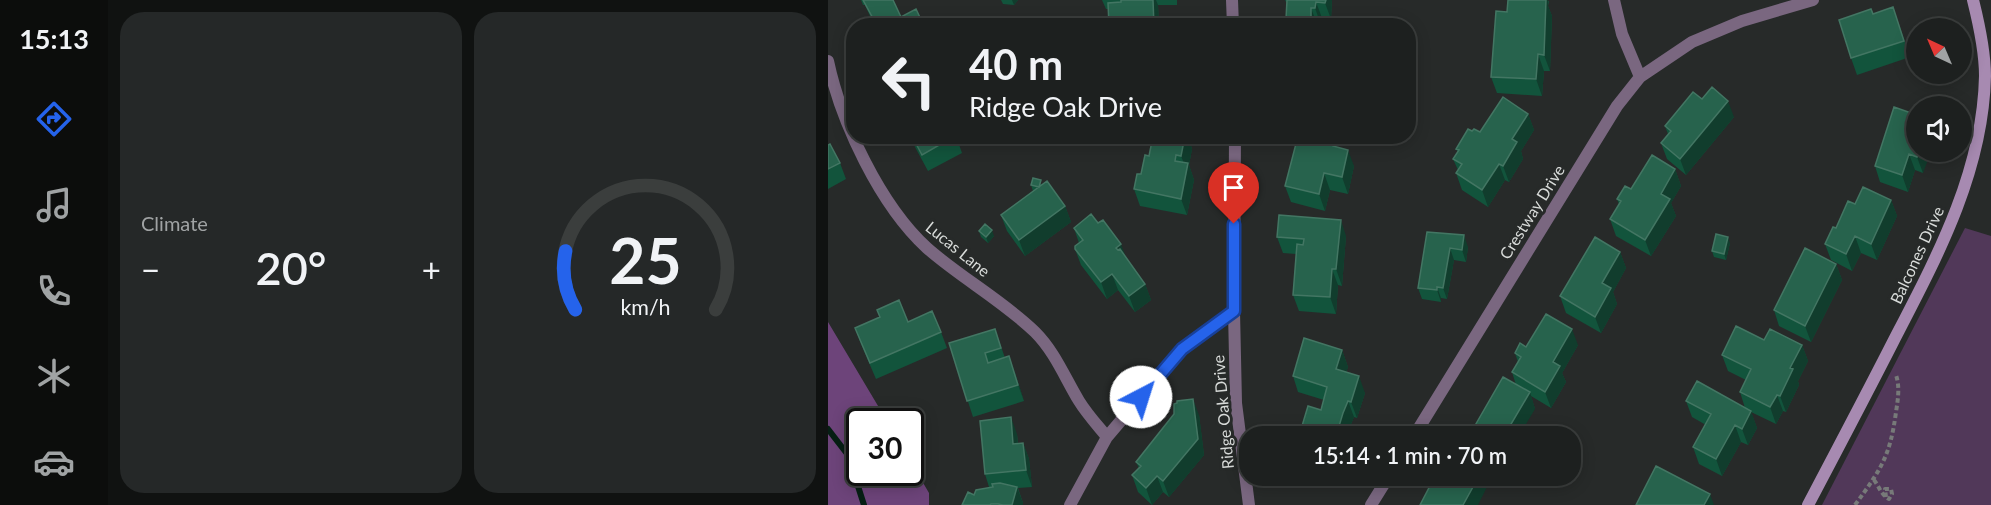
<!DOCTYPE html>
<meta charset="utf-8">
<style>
:root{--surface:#1d201f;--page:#252828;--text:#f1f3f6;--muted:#a0a3a4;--line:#3b3e3d;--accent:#2563eb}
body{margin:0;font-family:Lato,sans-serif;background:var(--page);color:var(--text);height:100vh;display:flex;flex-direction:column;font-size:22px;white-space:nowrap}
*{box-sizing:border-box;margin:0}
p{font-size:20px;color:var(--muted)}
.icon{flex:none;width:33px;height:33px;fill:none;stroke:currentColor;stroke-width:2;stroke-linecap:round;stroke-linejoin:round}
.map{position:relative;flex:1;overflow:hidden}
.details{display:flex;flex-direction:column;gap:12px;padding:12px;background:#101211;width:720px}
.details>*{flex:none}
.guide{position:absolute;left:18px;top:18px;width:570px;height:126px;border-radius:24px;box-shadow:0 3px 15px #0003,0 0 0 2px var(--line);background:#1d201f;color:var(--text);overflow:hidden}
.needle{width:39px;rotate:316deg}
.tools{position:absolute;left:1078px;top:18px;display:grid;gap:12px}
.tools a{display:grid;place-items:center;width:66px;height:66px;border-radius:50%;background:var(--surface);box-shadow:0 3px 15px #0003,0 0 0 2px var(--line);font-size:30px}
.speed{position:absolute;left:18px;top:408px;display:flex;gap:12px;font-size:30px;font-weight:700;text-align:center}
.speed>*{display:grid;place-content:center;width:78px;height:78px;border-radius:50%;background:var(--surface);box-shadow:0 3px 15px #0003,0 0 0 2px var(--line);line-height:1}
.speed .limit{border:3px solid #111;border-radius:9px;background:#fff;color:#111}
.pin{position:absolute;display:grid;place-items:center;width:51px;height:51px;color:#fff;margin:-62px -26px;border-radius:50% 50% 50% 0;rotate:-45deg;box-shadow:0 0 6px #0007}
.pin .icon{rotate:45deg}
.me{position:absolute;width:66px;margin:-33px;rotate:40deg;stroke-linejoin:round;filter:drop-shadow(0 0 4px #0008)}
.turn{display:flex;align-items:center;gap:21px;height:126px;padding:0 24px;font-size:27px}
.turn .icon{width:78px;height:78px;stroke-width:2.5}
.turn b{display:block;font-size:42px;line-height:51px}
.big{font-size:45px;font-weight:600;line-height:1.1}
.details .tile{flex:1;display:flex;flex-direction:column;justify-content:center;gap:9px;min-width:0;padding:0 21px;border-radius:24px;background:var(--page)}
.details .dial{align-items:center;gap:0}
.dial svg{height:156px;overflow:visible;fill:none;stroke:var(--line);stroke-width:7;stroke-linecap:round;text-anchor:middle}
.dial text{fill:var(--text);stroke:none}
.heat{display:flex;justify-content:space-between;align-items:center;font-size:33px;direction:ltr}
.details .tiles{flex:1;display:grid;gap:12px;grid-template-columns:repeat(2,1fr)}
.trip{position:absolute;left:411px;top:426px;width:342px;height:60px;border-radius:24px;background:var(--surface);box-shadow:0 3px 15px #0003,0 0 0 2px var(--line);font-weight:600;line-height:60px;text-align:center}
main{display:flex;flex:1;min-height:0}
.menu{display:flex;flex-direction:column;width:108px;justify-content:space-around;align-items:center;background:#0c0d0c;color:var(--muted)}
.menu .icon{width:42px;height:42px}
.menu .active{color:var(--accent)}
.menu b{font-size:27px;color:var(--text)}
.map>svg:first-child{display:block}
.green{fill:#513859}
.forest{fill:#6d447a}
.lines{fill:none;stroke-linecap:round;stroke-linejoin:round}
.stream{stroke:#061f14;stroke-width:6}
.path{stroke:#777a79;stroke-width:4;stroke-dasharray:4.5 3;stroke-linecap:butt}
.street{stroke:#7a6780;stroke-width:12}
.secondary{stroke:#a78ab1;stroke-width:12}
.wall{fill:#12543c}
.shaded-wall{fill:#113d2d}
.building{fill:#27634d;stroke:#437663;stroke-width:1.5}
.route-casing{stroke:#184099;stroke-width:15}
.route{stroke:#2563eb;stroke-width:10}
.labels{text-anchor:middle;stroke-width:6;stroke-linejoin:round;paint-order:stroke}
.street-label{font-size:16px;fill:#d8dbd9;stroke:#272a29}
</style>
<main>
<nav class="menu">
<b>15:13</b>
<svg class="icon active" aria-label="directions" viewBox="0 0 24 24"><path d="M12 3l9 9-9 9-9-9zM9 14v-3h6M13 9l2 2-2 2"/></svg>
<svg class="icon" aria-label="music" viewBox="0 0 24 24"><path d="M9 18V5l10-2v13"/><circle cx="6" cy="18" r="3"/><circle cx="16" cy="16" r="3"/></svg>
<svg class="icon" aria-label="phone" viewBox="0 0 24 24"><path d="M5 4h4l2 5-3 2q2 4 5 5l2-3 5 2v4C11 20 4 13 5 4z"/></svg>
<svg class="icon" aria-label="climate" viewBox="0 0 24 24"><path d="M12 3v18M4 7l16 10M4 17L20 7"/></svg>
<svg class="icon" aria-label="car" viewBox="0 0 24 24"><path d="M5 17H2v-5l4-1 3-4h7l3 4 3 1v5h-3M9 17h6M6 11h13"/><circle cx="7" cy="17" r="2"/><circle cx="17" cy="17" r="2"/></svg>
</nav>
<section class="details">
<div class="tiles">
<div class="tile"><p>Climate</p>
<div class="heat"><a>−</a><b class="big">20°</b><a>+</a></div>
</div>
<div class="tile dial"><svg viewBox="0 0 100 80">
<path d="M14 69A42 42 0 1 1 86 69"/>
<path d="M14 69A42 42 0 0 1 9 39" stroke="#2563eb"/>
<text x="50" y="56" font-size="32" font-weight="700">25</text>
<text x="50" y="72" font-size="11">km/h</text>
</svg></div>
</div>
</section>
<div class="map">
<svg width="1163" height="505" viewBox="0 0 1163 505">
<rect width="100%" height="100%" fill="#272a29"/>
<!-- green -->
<path class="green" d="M1137,228L1163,236V505H994Z"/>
<!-- forest -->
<path class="forest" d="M0,322L59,421L32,422V472H82L83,462L101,493V505H0Z"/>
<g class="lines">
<!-- stream -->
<path class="stream" d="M0,429L20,455L36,505"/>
<!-- path -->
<path class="path" d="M1046,480C1051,486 1053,495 1061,499L1064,494L1063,489H1057L1058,497
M1027,505C1053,469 1062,457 1068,412C1070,399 1072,387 1068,375"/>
<!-- street -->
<path class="street" d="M404,0L405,26
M786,0L794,34L812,77
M0,61C13,122 52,205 99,248C133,278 174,300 207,332C227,352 237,378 251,401C259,414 270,426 279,437
M407,136L406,311L408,403L421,505
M586,436L789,106L812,77L864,42L914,21L985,0
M242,505L279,437L313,397L354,349L406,311
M543,505L561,476"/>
<!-- secondary -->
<path class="secondary" d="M980,505C1009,450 1038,395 1066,340C1109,257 1155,172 1157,76C1157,51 1151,24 1145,0"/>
</g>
<!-- wall -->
<path class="wall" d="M33,0H65L73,17L96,26L46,25L37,5H35Z
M173,0H190L186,5L175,4Z
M274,0H349V5H330L331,26H281L280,9H278Z
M457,0H504L503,19L494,18L493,25L489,24V26H460L458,19L459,2H458Z
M721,1L720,6L724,16L722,71H716L714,96L669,93L663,77L679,12Z
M1065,7L1082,57L1029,75L1023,58L1045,14Z
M874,99L906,117L858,175L839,159L833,143L840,134L837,126Z
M700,114L706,130L693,151L695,159L681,182L677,180L660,207L634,190L628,173L630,170L625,159L630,152L628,149L644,131L652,132Z
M1089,115L1095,173L1087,170L1080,192L1052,182L1047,166Z
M83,136H128L134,153L100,171L87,147Z
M325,136H360L364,149L361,165L366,180L359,215L312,206L306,189L321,156Z
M506,142L507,146L526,166L520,194L502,190L497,211L463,202L457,186Z
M0,145L12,163L18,179L0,189Z
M847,169L853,186L843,203L848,216L823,256L788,236L782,219L791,204L789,199L803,189Z
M214,184L237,206L243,222L197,256L179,231L173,215L205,191L203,185Z
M1063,200L1069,216L1049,260L1033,253L1024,271L1003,260L997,244L1027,204Z
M246,228L299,259L317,284L323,300L307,312L290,290L279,299L253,265L247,249L251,243Z
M151,231L166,236L160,243L153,237Z
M599,232L640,247L638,262L626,260L619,299L613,298V302L594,299L590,288Z
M518,236L514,286L510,285L508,314L471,311L465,295L468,254L455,253L449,237Z
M902,243L898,260L886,257L884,251Z
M792,252L798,268L785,292L789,304L773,333L738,313L732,296Z
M1008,264L1014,280L983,342L951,326L946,310Z
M80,322L113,332L119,348L48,379L33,344L27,328Z
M167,329L177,358L187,373L196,401L145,417L121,343Z
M936,340L974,345L980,361L970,381L971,385L958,412L955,411L948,424L923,412L929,428L920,445L913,442L894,476L871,464L865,447L878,425L864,417L858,401L917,408L912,392L918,380L900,371L894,355Z
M750,345L734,373L738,382L723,408L703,396L707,409L688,385L684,372L690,362L687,353L698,347Z
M514,350L520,367L518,372L537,393L529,418L526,417L521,429L493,410L496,400L470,392L465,376Z
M371,415L376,455L341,497L335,492L324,505L310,492L304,475L311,468L308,462Z
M189,434L190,444L195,443L201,459L204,487L190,488L195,503V505H134L146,495L161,487L157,474Z
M492,476H507L505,480Z"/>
<!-- shaded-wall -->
<path class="shaded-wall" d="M184,0H190L186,5Z
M325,0H328L330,5L331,26H326Z
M498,0H504L503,19L497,3Z
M714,0H720V6L724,16L722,71L716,55Z
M488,2L494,18L493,25L487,8Z
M483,8L489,24V26H484L483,21Z
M710,54L716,71L714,96L708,79Z
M900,101L906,117L858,175L852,159Z
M700,114L706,130L693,151L695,159L681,182L675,166L684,139Z
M357,136H360L364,149L361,165L366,180L359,215L353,199L359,171L353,156Z
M520,150L526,166L520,194L514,177Z
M1091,152H1103L1095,173L1089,157Z
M1081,154L1087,170L1080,192L1074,175Z
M671,164L677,180L660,207L654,190Z
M847,169L853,186L843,203L848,216L823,256L817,240L833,194Z
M496,173L502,190L497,211L491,194Z
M1063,200L1069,216L1049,260L1043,244Z
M237,206L243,222L197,256L191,240Z
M513,220L518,236L514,286L508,269Z
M164,230L166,236L160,243L158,237Z
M636,235L640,247L638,262L634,250Z
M1027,236L1033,253L1024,271L1018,254Z
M900,237L902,243L898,260L896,254Z
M293,244L299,260L288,248Z
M622,248L626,260L619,299L615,288Z
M792,252L798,268L785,292L789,304L773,333L767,317L774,283Z
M1008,264L1014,280L983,342L977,326Z
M504,269L510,285L508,314L502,297Z
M284,274L290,290L279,299L273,282Z
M317,284L323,300L307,312L301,296Z
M609,287L613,298V302L609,290Z
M744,329L750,345L734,373L738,382L723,408L717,392L725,362Z
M974,345L980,361L970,381L971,385L958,412L952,396L962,368Z
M514,350L520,367L514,386L508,369Z
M181,356L187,373L196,401L190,385Z
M531,376L537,393L529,418L523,402Z
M702,392L707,409L691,436H676Z
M949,395L955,411L948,424L942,407Z
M365,399L371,415L376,455L341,497L335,481Z
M520,401L526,417L518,436H508L515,413Z
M923,411L929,428L920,445L914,429Z
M183,417L189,434L191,460L185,444Z
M907,425L913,442L894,476L888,459Z
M195,443L201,459L204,487L198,470Z
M329,476L335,492L324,505L318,488Z
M651,476H655L659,487L650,505H635Z
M189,487L195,503V505H184Z
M882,494L886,505H876Z"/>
<!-- building -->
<path class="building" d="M35,0H65L73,17L88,9L96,26H44L48,24Z
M293,0H325L326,26H281L280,3L293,2Z
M459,0H498L497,3L488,2L487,8H483V21L458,19Z
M680,0H718L716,55L710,54L708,79L663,77L668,11L679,12Z
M1065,7L1076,41L1023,58L1011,20L1043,9L1045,14Z
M884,87L900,101L852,159L833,143L843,131L837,126L865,92L874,99Z
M675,97L700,114L684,139L689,142L675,166L671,164L654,190L628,173L634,164L625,159L631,150L628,149L640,129L644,131L646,129L652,132Z
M1066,107L1089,115V152H1091L1089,157L1081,154L1074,175L1047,166Z
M84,136H127L94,155Z
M325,136H357L353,156L348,155L347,161L360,163L353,199L306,189L309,174H313L317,155L321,156Z
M470,136H482L506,142L505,146L520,150L514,177L496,173L491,194L457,186Z
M2,144L12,163L0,169V145Z
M824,155L847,169L833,194L842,199L817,240L782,219L793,201L789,199L797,186L803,189Z
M205,178L213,180L211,187L203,185Z
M219,181L237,206L191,240L173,215Z
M1035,187L1063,200L1043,244L1027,236L1018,254L997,244L1005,227L1008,228L1020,201L1027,204Z
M263,214L270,223L275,220L293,244L288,248L290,250L292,249L317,284L301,296L284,274L273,282L247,249V246L255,240L246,228Z
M451,215L513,220L508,269H504L502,297L465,295L469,244L475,245L476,239L449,237Z
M157,224L164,230L158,237L151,231Z
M599,232L636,235L634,250L622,248L615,288L609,287V290L590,288Z
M888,234L900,237L896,254L884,251Z
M767,237L792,252L774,283L783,288L767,317L732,296Z
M977,248L1008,264L977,326L946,310Z
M71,300L80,322L104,311L113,332L42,363L27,328L52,317L49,310Z
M718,314L744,329L725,362L732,366L717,392L684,372L693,357L687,353L692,343L698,347Z
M908,326L936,340L942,329L974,345L962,368L965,369L952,396L949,395L942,407L912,392L923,369L894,355Z
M167,329L173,348L157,353L160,363L181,356L190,385L139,401L121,343Z
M476,338L514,350L508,369L531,376L523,402L520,401L515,413L508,436H471L480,406L493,410L499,387L465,376Z
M675,377L702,392L676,436H641Z
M869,381L923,411L914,429L907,425L888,459L865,447L883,414L858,401Z
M365,399L370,439L335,481L329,476L318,488L304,475L313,466L308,462L346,414V404L349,403V401Z
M183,417L185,444L195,443L198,470L157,474L152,421Z
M828,466L882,494L876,505H808Z
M613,476H651L635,505H592L604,482L608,484Z
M172,483L189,487L184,505H175L170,504H163L162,505H134L140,492L146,495L148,490L165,487L164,484Z"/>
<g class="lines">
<!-- route casing -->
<g class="route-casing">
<path id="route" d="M313,397L354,349L406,311V224"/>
</g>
<!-- route -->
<use href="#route" class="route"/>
</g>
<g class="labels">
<!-- street labels -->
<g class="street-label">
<text transform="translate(704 212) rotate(-58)" y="6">Crestway Drive</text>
<text transform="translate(130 249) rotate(39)" y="6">Lucas Lane</text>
<text transform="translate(1089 255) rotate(-65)" y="6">Balcones Drive</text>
<text transform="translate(395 412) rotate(-95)" y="6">Ridge Oak Drive</text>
</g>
</g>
</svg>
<div class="tools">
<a><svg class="needle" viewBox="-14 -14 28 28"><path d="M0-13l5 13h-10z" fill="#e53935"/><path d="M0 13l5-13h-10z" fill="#a0a3a4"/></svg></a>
<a><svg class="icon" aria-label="sound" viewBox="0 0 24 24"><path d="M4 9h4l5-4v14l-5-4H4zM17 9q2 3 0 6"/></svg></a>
</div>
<div class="speed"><div class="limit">30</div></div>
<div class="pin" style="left:406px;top:224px;background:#d93025"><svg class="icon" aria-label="arrive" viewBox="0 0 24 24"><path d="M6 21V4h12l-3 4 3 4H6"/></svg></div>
<svg class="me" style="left:313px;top:397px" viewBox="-20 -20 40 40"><circle r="19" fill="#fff"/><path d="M0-13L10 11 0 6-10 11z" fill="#2563eb"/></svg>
<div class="trip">15:14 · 1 min · 70 m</div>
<div class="guide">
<div class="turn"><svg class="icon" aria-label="left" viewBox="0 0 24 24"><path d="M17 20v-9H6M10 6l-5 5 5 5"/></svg><div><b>40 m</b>Ridge Oak Drive</div></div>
</div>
</div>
</main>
